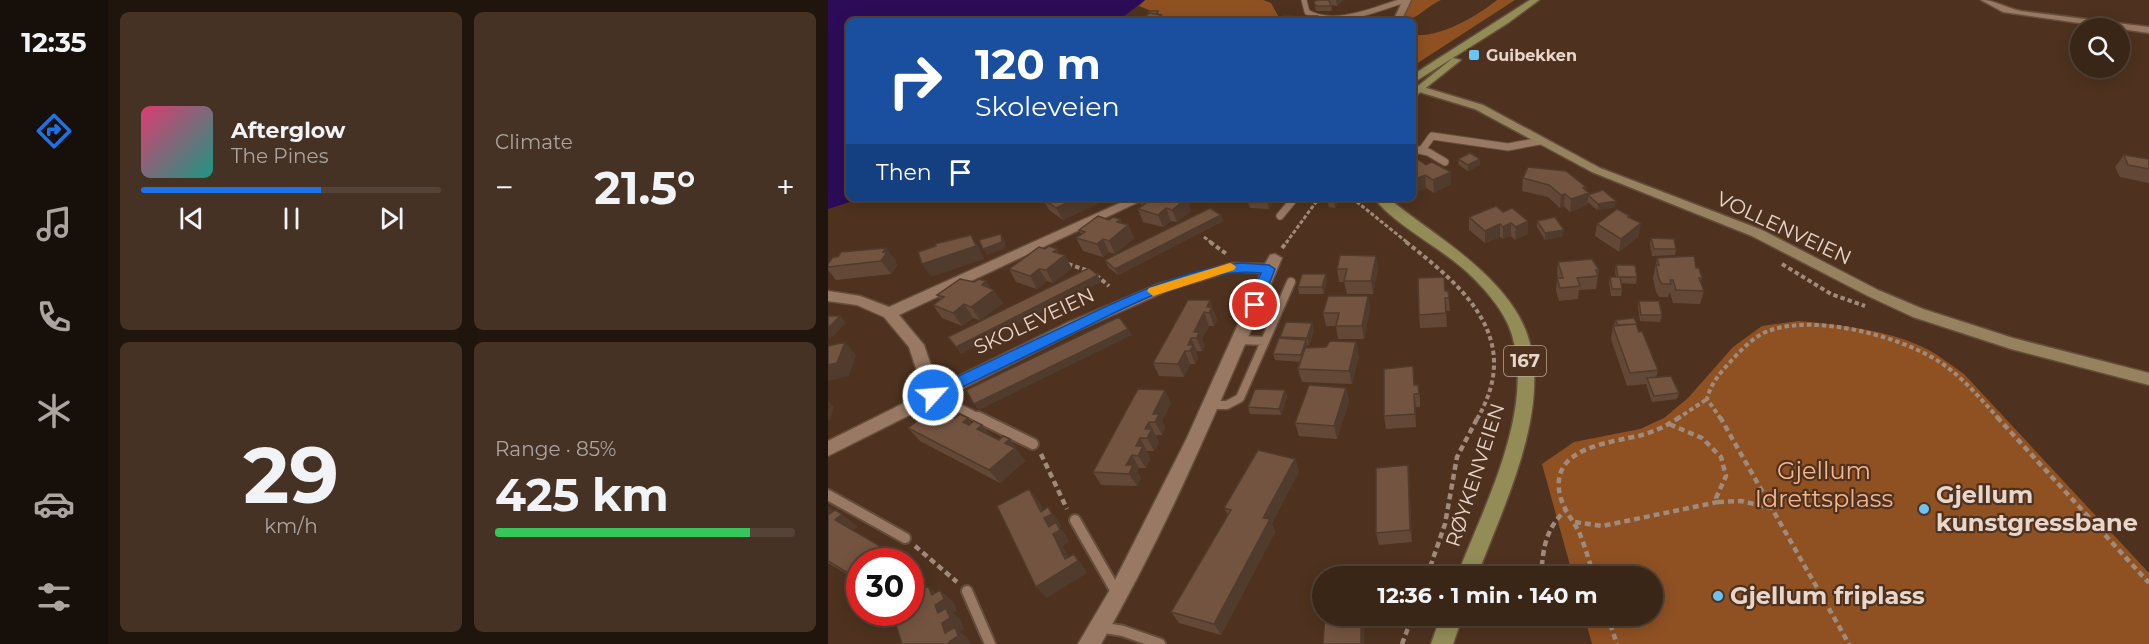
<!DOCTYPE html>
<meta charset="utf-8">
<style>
:root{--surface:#3a2617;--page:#453224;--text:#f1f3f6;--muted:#aba5a1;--line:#544336;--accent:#1a73e8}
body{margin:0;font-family:Montserrat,sans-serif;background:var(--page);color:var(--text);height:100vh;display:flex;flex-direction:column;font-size:22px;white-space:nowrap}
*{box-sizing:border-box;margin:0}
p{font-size:20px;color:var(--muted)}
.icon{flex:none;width:33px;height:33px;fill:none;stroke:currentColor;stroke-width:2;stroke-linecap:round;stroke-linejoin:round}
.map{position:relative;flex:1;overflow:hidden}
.drawer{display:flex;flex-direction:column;gap:12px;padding:12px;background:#20150d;width:720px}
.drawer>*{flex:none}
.hud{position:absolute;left:18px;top:18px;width:570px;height:183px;border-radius:9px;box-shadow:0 3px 15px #0003,0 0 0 2px var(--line);background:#1a4fa0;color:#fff;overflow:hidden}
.controls{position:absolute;left:1242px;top:18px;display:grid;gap:12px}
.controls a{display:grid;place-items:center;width:60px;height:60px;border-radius:50%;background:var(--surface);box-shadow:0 3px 15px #0003,0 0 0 2px var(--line);font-size:30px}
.speed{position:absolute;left:18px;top:548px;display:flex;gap:12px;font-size:30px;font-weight:700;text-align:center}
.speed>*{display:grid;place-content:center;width:78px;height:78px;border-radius:50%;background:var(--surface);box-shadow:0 3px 15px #0003,0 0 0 2px var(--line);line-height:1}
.speed .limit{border:9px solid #d22;background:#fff;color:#111}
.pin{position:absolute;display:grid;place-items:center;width:51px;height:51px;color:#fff;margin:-26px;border:3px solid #fff;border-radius:50%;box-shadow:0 2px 6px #0007}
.me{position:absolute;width:66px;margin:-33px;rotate:64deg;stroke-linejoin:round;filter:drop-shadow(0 0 4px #0008)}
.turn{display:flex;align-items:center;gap:21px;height:126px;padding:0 30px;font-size:27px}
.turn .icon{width:78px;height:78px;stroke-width:2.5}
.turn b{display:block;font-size:42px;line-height:51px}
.then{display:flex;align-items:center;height:57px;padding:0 30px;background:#0003;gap:12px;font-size:22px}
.big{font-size:45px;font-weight:700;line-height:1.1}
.drawer .tile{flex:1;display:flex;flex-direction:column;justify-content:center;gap:9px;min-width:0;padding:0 21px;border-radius:9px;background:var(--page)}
.drawer .dial{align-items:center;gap:0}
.dial b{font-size:78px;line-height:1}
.song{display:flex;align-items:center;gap:18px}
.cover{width:72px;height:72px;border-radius:9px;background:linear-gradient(135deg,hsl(340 70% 55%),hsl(170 70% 35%))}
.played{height:6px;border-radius:3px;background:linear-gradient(90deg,var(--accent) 60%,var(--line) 60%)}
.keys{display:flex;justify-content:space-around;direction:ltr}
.heat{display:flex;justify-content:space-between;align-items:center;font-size:33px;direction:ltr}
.charge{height:9px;border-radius:4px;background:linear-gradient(90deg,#34c759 85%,var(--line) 0)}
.drawer .tiles{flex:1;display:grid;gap:12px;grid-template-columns:repeat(2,1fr)}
.trip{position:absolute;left:484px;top:566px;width:351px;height:60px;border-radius:30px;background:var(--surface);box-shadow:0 3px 15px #0003,0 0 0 2px var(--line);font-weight:700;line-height:60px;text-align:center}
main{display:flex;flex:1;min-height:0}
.tabs{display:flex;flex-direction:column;width:108px;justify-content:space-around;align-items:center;background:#170f09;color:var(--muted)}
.tabs .icon{width:42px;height:42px}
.tabs .active{color:var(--accent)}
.tabs b{font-size:27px;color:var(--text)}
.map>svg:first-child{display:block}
.green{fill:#8f5122}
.water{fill:#2c0c59}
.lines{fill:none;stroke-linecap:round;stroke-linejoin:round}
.lane-far3-casing{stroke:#664e3d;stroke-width:7}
.lane-far2-casing{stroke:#664e3d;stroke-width:9}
.lane-far1-casing{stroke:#664e3d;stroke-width:11}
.lane-casing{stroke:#664e3d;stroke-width:14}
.street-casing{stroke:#664e3d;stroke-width:3}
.secondary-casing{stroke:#664e3d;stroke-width:3}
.primary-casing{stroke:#664e3d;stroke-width:3}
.path-far2{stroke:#a08a7b;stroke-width:3;stroke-dasharray:4 2;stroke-linecap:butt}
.path-far1{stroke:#a08a7b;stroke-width:4;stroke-dasharray:4.5 3;stroke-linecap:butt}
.path{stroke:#a08a7b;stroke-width:4.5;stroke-dasharray:6 4;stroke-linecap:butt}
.lane-far3{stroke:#997964;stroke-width:5}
.lane-far2{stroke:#997964;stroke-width:7}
.lane-far1{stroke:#997964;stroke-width:8}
.lane{stroke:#997964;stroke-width:10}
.street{fill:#997964;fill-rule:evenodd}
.secondary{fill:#96825e;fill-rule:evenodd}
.primary{fill:#938c57;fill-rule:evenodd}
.wall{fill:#634837}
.shaded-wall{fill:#503b2d}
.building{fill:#735440;stroke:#503b2d;stroke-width:1.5}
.route{fill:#1a73e8;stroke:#114b97;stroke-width:1.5}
.slow{fill:#f59e0b}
.poi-dot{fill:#6cc3f2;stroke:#4e321f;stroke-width:2}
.labels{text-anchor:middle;stroke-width:4.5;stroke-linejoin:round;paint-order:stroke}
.far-poi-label{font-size:16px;font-weight:bold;fill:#e8d6cb;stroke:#4e321f;text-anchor:start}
.shield{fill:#4e321f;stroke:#baa597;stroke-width:1.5}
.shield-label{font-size:18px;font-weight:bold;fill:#e8d6cb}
.street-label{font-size:20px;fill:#e8d6cb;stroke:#4e321f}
.near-park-label{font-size:24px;fill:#f5b68b;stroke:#4e321f}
.near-poi-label{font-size:24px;font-weight:bold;fill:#e8d6cb;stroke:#4e321f;text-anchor:start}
</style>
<main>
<nav class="tabs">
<b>12:35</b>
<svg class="icon active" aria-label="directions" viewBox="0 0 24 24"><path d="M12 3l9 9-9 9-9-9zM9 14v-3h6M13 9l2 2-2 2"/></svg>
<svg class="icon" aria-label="music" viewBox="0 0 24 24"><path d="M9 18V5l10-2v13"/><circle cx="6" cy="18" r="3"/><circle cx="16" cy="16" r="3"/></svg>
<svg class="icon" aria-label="phone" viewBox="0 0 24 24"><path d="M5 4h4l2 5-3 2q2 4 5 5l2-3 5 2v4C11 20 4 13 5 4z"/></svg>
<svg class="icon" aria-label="climate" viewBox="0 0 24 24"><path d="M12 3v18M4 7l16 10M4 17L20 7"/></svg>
<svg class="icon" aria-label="car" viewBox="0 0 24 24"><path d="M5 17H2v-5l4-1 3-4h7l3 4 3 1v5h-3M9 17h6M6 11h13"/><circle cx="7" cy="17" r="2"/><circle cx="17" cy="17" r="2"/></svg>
<svg class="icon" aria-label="filters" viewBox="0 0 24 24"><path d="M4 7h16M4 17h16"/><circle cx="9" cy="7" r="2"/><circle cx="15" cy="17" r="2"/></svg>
</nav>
<section class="drawer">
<div class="tiles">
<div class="tile">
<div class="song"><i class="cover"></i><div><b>Afterglow</b><p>The Pines</p></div></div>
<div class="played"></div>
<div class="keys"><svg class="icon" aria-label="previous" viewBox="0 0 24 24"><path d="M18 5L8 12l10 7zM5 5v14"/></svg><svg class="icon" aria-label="pause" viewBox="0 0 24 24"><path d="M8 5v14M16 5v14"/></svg><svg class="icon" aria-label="next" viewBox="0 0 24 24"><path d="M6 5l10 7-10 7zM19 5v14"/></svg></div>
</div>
<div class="tile"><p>Climate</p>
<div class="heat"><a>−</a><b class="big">21.5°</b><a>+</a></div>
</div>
<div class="tile dial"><b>29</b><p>km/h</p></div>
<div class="tile"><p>Range · 85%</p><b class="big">425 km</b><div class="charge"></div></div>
</div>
</section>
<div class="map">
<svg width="1321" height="644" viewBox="0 0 1321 644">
<rect width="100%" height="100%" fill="#4e321f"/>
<!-- green -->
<path class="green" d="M317,0H435L443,3L453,21H347L311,6Z
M584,0H613C599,6 588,21 573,21Z
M669,0H687L585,66V34C609,40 651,15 669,0Z
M971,321C1014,325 1062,330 1101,350C1113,357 1124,366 1136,374L1321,573V644H764L756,615H825V576H745L714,464L746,442L812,429L836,418L860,398L905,347L934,326Z"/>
<!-- water -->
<path class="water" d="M0,0H317L290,21H21V198H34L0,209Z"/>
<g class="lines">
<!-- lane-far3 casing -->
<g class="lane-far3-casing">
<path id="lane-far3" d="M476,0L479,12C507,29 549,8 578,0"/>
</g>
<!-- lane-far2 casing -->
<g class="lane-far2-casing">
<path id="lane-far2" d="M585,149L600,152L617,162
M594,150L604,136L680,147L712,141
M452,216L467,198"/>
</g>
<!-- lane-far1 casing -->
<g class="lane-far1-casing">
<path id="lane-far1" d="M412,340L437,341
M105,395L153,419
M383,405H399L412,398L463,282"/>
</g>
<!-- lane casing -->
<g class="lane-casing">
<path id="lane" d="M150,417L205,444
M0,495L77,538
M247,520L290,595
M139,591L162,644
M271,627L295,631L332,644"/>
</g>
<!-- street casing -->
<g class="street-casing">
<path id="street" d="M575,0H583L573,21H565Z
M1153,0C1167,0 1178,8 1193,11L1321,27V33L1175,12Z
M303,198H319L71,315L96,345L110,386L239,323L331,284L404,263L437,264L442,255L447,254L454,258C398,388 344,521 273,644H250L283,588L358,440L433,273L404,271L341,290L249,331L0,456V441L96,393L81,347L56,317L29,305L0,301V291L32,296L61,307Z"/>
</g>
<!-- secondary casing -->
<g class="secondary-casing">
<path id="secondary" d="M585,84L655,105L772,168L934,230L1050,290L1095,309L1185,338L1321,373V385L1183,349L1085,317L1040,296L924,236L764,172L647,109L585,90Z"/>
</g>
<!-- primary casing -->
<g class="primary-casing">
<path id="primary" d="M702,0H711L680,23L585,83V75L597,67Z
M625,58L633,60L585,98V90Z
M546,198H560C593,225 630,247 660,277C676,293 692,313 699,334C725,408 675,507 649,576H629C656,506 707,411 684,335C677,311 657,289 639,272C612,247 568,226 546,198Z
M613,615H635L625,644H603Z"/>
</g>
<!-- path-far2 -->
<path class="path-far2" d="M524,198L580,243
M376,237L384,243
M458,243L491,198"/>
<!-- path-far1 -->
<path class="path-far1" d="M382,242L400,255
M578,242C637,288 696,339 649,419
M454,248L459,242
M240,264L261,271
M954,264L1003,294L1037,306
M268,275L281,286
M849,419L879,399
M893,419L879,399C883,383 892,373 903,361C914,349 927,335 943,330C988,315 1067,335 1107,359C1132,374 1151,397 1171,419"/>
<!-- path -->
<path class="path" d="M892,417L1021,644
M1169,417L1321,583
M213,454L239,509
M890,502L913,501L944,508
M747,522L774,526L890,502L888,498L898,476L893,457L874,438L841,424
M87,546L129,582
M599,576L617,524L629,457L650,417
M713,576C715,550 717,529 737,511
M766,576C761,561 757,546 751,532C745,520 735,509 732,495C721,447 782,443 814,435C828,431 840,425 852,417
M779,615L789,644
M574,644L585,615"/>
<!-- lane-far3 -->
<use href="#lane-far3" class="lane-far3"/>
<!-- lane-far2 -->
<use href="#lane-far2" class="lane-far2"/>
<!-- lane-far1 -->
<use href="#lane-far1" class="lane-far1"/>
<!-- lane -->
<use href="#lane" class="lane"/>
<!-- street -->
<use href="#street" class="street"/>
<!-- secondary -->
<use href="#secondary" class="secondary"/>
<!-- primary -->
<use href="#primary" class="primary"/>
</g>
<!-- wall -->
<path class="wall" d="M489,0H515L509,6L503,5L504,11H488L486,2Z
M489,16L490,19L507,21H454L453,17Z
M1296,155L1321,159V183L1292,177L1287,167Z
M585,156L598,165L623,172V184L606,193L598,188L585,193Z
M630,159L652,165L640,171L631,165Z
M695,178L758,187V190L761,195L787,207L769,210L760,202L759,205L742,212L736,206L732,208L720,197L694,191Z
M212,198H266L269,204L235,220L221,210L215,199Z
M419,198H448L441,209L422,208Z
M501,198H509L510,203L507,208L501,207L499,200Z
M312,202L363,211L349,222L343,221L335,227L315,222L310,209L314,206Z
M668,206L700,234L687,240L683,236L675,239L672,237L657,243L641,230V217Z
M802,216V218L811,236L791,252L767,236L769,224Z
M292,219L294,223L300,225L306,238L287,254L281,252L275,257L255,251L248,238L253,234L251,230L281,220Z
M395,221L290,275L280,267L277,260Z
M709,221L735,236L717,240L709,227Z
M823,238L848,249L847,255L824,256L822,244Z
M232,254L244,268L225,283L219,281L209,289L188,282L181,269Z
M829,258L874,278L872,282L876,291L872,304L845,303L842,293H841L840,297H831L828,292L825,278Z
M68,260L67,262L69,265L63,274L8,280L0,270V264Z
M730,262L771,270L768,289L751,290L750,299L731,301L728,291L729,278H730L729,274Z
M788,265L809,277L808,284L793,283L794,289L793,296H783L781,283L782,277H788L787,272Z
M550,268L545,294H519L516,282H511L509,269Z
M499,280L496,294H471L470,287Z
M163,289L175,303L152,320L145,318L134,326L114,318L105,305L112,300L109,295Z
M617,291H620L622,311H618L619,327L592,328L591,315Z
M540,296L542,309L536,339H510L508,326H498L495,313Z
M360,300L387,314L389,320L386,326H381L374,339L377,345L374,351H369L368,353L370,358L367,364H362L356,377L331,376L325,363Z
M811,301L834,315L832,322L812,321L810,307Z
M787,320L811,332L830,370L828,378L851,393L849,399L824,402L818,384L799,386L783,339L785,326H786Z
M486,330L481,345H479V348L531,355L524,384L474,382L470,369L473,362L447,360L445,354L452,338V337Z
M587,385H590L592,398V407H588V427L558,429L556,416Z
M518,388L521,401L509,439L471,436L467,423Z
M310,389L343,403L334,421L337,427L334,435H327V436L331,442L326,451H319V452L322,459L318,468H311L309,472L313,478L309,486L273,485L265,472Z
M457,390L459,397L453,415L422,414L420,407Z
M114,411L130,416L144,423L154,425L163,436L191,452V453L197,461L172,483L92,441L80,428Z
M467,459L471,471L444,523L447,532L393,635L351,623L343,612L400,515L396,508Z
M580,465L581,478L584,542L551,545L548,533Z
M0,507L5,511L14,514L29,527L25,530L66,558L32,561V582L0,563Z"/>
<!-- shaded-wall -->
<path class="shaded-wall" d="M508,0H515L509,6Z
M330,11L331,16L333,15L335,21H323Z
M652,159V165L640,171V165Z
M623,172V184L606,193L605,180Z
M597,175L598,188L585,193V180Z
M758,187L757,194L761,193L759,205L742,212L743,199L755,188Z
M737,194L736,206L732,208L733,195Z
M249,198H266L269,204L235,220L228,208Z
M359,198L363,211L349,222L344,210Z
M438,198H448L441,209Z
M508,198H509L510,203L507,208L506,201Z
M788,201L787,207L769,210L770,204Z
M338,208L343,221L335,227L330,215Z
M393,215L395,221L290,275L287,269Z
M292,219L297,229L300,225L306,238L287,254L281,241L289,222Z
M700,221V234L687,240L688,227Z
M683,223V236L675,239V227Z
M813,223L811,236L791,252L793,239Z
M672,224V237L657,243V231Z
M736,230L735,236L717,240V233Z
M173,234L177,241L178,248L159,255L155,249Z
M143,235L151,247L156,259L103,277L94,264Z
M275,239L281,252L275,257L269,244Z
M58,248L68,260L67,262L69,265L63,274L53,261L55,252Z
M229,249L234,258L237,255L244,268L225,283L218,270L225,252Z
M548,256L550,268L545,294L543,281Z
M211,269L219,281L209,289L202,276Z
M498,274L499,280L496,294L494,287Z
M270,275L273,282L133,354L128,347Z
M158,281L165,291L166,290L175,303L152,320L143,307L154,285Z
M540,296L542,309L536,339L534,326Z
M382,300L389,320L386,326L379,307Z
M136,304L145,318L134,326L125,313Z
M376,312L381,326L374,339L377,345L374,351L366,332Z
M12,316L18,323L1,340L0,328Z
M484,323L486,330L481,345L479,338Z
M300,329L304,335L151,410L146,404Z
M363,338L369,351L368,353L370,358L367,364L360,345Z
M478,340L480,346L474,362L473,355Z
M17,342L28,355L21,376L0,381V365Z
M528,342L531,355L524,384L521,371Z
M357,351L362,364L356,377L350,364Z
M518,388L521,401L509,439L506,426Z
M337,390L343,403L334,421L337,427L334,435L327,422L325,414Z
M457,390L459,397L453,415L451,409Z
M586,394L588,407V427L587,414Z
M0,401L6,407L2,420H0Z
M127,411L135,422L140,418L151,431L122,415Z
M321,422L331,442L326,451L319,438L317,429Z
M154,425L164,438L149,429Z
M312,438L319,451V452L322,459L318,468L310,456L308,446Z
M182,439L197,461L172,483L161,470L177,443Z
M304,455L311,468L309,472L313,478L309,486L301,474L298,465Z
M467,459L471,471L444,523L447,532L393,635L386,624L435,518Z
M580,465L581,478L584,542L582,530Z
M201,489L211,501L219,517L220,507L230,520L234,527L232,528L238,535L241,542L235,546L244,564L246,554L255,566L259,573L219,598L208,587L221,527Z
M0,507L11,517L14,514L29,527L22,532L0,518Z
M52,546L66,558L63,561H34Z
M32,564V582L20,573Z
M100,586L114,598L112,590L126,602L129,611L125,613L132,619L136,629L132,632L140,638L143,644H121Z
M533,615H537L536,644H533Z"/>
<!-- building -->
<path class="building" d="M489,0H501L503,6H488L486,2Z
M321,11H330L328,14L322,13L319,15Z
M322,13L333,15L323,21H308Z
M457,15L472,17L470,19V21H464H465L453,17Z
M473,16H489L486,19L495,20L506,18L504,21H478L470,19Z
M642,153L652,159L640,165L630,159Z
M1296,155L1321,159V169L1300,165Z
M585,156L598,165L604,162L623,172L605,180L597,175L585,180Z
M700,167L738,171L758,187L755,188L761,193L743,199L737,194L733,195L721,185L695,178Z
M775,190L788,201L770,204L760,195Z
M215,198H249L228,208Z
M317,198H359L344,210L338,208L330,215L310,209L318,203L312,202Z
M501,198H508L506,201L499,200Z
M668,206L675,212L684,208L700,221L688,227L683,223L675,227L672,224L657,231L641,217Z
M382,208L393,215L287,269L277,260Z
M789,209L802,216L800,217L813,223L793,239L769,224Z
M270,216L281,220L285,217L292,219L289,222L300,225L281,241L275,239L269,244L248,238L257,232L251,230Z
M727,217L736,230L717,233L709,221Z
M173,234L174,242L155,249L151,240Z
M143,235L148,246L94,264L90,252L108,246L107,244Z
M823,238L846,239L848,249H826Z
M221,246L229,249L225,252L237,255L218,270L211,269L202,276L181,269L211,247L217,249Z
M58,248L55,252H59L53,261L0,267V264L5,257H10L13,252Z
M512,255L548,256L543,281H516L519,269H509Z
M866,256L868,268H871L874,278H871L876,291L848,290L845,280H842L843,284H834L831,279L828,265H831L829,258Z
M764,259L771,270H768L770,276L749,278L752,286L732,288L729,278H735L730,262Z
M788,265H807L809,277H790Z
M261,268L270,275L128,347L120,337Z
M474,274H498L494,287H470Z
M616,277L617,291H620L621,298H617L618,313L591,315L590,278Z
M782,277H792L794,289H784Z
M132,279L146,282L151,279L158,281L154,285L166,290L143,307L136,304L125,313L105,305L116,297L109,295Z
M500,296H540L534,326H508L511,313H495Z
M360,300H382L379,307H384L381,313L376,312L366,332H371L369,338H363L360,345H365L362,351H357L350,364L325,363Z
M811,301H831L834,315H813Z
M0,316H12L0,328Z
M291,317L300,329L146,404L138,390Z
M806,318L809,324L790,325L787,320Z
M458,322L484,323L479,338L452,337Z
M808,324L811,332L814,331L830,370L802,373L785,326Z
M451,338L478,340L473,355L445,354Z
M502,341L528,342L521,371L470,369L477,348L498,347Z
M17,342L9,363L0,365V346Z
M585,366L586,385H590L591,394H586L587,414L556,416V369Z
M843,376L851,393L826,396L819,378Z
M481,385L518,388L506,426L467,423Z
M310,389L337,390L325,414H331L327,422H321L317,429H324L319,438H312L308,446H315L310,456L304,455L298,465H305L301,474L265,472Z
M427,389L457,390L451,409L420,407Z
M107,408L114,411L119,408L127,411L122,415L127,418L132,414L140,418L135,422L141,425L146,421L154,425L149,429L171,440L175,436L182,439L177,443L187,448L161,470L80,428Z
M430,450L467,459L435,518L442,519L386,624L343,612L403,510L396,508Z
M580,465L582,530L548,533V468Z
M201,489L213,512L220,507L224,514L216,518L221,527L228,522L232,530L225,534L237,559L246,554L250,561L208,587L169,506Z
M7,510L14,514L7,520L52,546L34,561H32V564L20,573L0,561V515Z
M534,571V576H499V574Z
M100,586L104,595L112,590L116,599L107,605L110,613L118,608L122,618L114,623L117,633L127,627L130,636L121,642V644H74L64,612H82V596Z
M497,615H533V644H495Z"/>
<!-- route -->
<path class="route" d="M413,263L441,265L447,269L432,308L427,309L420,305L433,273C369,266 296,309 239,336C196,357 153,378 110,399H100L97,395L100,391C147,368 194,346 241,324C296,298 353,270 413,263Z"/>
<!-- slow -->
<path class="slow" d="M402,263L406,265L408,267L406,270L325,296L319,291L321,288Z"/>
<!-- markers -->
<g class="poi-dot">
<rect x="640" y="49" width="12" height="12" rx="3"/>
<circle cx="1096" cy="509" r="6"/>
<circle cx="890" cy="596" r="6"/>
</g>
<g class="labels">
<!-- far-poi labels -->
<g class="far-poi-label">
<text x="658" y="61">Guibekken</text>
</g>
<!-- shield labels -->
<rect class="shield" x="676" y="346" width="42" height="30" rx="4.5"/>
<g class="shield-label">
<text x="697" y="367">167</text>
</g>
<!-- street labels -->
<g class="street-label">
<text transform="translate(956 228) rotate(25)" y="7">VOLLENVEIEN</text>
<text transform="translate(206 321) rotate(-25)" y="7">SKOLEVEIEN</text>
<text transform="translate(647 475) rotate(-72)" y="7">RØYKENVEIEN</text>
</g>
<!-- near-park labels -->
<g class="near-park-label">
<text x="996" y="479">Gjellum<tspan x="996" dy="28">Idrettsplass</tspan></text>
</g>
<!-- near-poi labels -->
<g class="near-poi-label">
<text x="1108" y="503">Gjellum<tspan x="1108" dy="28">kunstgressbane</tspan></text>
<text x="902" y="604">Gjellum friplass</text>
</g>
</g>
</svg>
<div class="controls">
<a><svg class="icon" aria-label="search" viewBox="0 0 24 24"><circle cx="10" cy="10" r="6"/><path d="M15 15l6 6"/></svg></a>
</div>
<div class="speed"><div class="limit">30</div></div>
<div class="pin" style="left:427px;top:305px;background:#d93025"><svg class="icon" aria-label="arrive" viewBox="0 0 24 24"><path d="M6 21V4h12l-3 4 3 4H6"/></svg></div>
<svg class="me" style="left:105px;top:395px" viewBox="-20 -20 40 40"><circle r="17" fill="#1a73e8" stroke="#fff" stroke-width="3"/><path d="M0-11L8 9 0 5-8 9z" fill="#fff"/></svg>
<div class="trip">12:36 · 1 min · 140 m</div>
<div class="hud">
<div class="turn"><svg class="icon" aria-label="right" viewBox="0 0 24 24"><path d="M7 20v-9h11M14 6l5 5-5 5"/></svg><div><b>120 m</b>Skoleveien</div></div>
<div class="then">Then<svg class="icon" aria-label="arrive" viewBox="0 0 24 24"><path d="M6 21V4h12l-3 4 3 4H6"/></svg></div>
</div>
</div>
</main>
